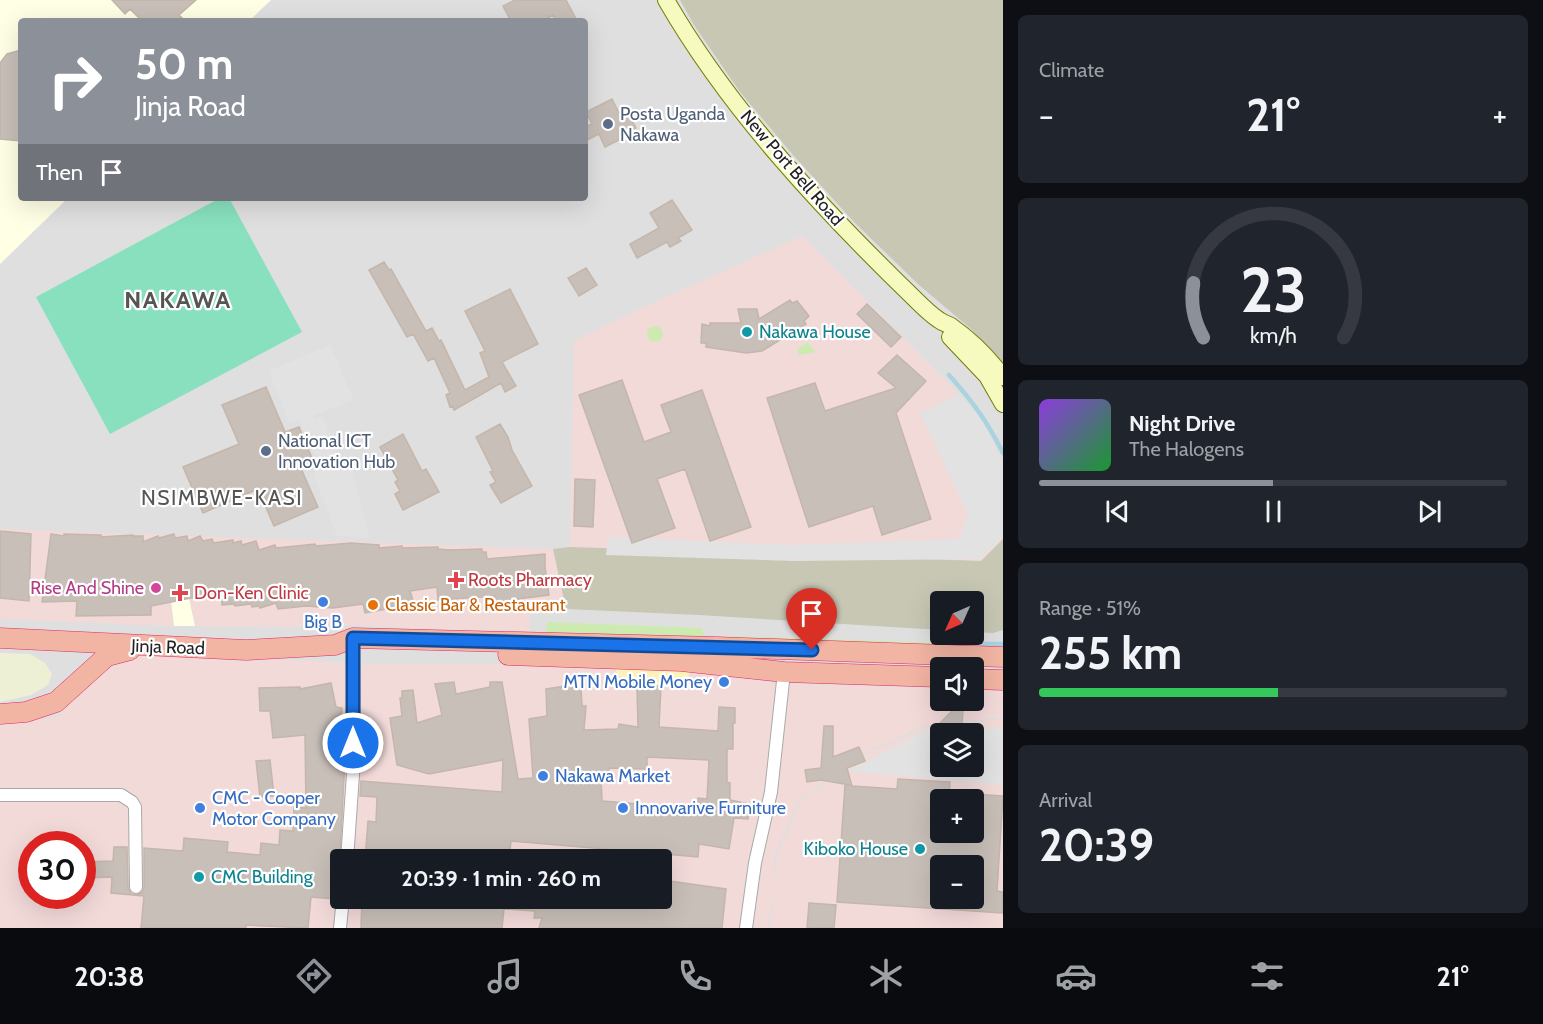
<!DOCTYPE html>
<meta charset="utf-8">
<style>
:root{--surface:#171b24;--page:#20242c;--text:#f1f3f6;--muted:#9ea1a6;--line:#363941;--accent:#8c9099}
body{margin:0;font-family:Cabin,sans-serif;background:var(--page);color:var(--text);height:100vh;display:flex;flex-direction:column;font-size:22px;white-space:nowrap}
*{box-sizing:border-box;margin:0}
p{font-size:20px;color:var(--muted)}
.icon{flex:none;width:33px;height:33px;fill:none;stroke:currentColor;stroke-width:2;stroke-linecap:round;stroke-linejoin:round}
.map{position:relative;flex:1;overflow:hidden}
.side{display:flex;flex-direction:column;gap:15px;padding:15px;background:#0d0f14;width:540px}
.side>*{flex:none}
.guide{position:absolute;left:18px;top:18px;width:570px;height:183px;border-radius:6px;box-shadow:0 6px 24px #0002;background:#8c9099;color:#fff;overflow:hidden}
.needle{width:39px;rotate:225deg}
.controls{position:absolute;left:930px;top:591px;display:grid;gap:12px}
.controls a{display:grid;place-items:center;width:54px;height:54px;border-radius:6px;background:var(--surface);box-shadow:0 6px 24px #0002;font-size:30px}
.speed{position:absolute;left:18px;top:831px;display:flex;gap:12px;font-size:30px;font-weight:700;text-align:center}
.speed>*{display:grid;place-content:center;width:78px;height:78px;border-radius:50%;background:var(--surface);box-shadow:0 6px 24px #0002;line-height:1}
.speed .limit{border:9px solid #d22;background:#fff;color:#111}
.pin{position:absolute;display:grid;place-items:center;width:51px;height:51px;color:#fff;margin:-62px -26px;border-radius:50% 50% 50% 0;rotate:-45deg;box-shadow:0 0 6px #0007}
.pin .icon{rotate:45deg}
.me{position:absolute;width:66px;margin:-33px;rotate:0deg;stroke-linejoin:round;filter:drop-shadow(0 0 4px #0008)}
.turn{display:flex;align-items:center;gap:21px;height:126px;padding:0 18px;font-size:27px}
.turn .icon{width:78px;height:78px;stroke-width:2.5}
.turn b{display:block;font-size:42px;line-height:51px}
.then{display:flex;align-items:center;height:57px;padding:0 18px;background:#0003;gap:12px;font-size:22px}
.big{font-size:45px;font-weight:700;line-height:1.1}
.side .card{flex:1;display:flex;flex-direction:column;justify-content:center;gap:9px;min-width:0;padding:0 21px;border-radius:9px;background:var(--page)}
.side .dial{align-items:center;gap:0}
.dial svg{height:156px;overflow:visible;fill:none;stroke:var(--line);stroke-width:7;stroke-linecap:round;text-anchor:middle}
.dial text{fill:var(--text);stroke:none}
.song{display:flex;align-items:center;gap:18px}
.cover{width:72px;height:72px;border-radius:9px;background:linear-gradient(135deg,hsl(270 70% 55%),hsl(130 70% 35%))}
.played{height:6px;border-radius:3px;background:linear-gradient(90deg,var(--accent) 50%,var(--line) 50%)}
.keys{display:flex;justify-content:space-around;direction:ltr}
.heat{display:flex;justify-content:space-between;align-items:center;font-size:33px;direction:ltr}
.charge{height:9px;border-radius:4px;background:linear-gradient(90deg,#34c759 51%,var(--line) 0)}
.trip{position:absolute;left:330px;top:849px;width:342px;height:60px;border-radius:6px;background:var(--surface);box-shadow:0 6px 24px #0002;font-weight:700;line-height:60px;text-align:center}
.dock{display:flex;height:96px;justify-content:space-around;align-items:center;background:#090b0e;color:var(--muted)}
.dock .icon{width:42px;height:42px}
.dock .current{color:var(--accent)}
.dock b{font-size:27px;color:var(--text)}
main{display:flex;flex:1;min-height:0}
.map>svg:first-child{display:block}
.residential{fill:#e0dfdf;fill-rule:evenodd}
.commercial{fill:#f2dad9;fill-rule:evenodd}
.education{fill:#ffffe5}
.construction{fill:#c7c7b4}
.farmland{fill:#eef0d5}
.grass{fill:#cdebb0}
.sand{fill:#fff1ba}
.pitch{fill:#88e0be}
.parking{fill:#e2e2e2;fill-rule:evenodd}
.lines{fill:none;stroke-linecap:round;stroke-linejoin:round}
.stream{stroke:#aad3df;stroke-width:4.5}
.building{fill:#c7bfb8;stroke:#c4b6ab;stroke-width:1.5;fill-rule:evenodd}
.minor-casing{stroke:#a9a9a9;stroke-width:14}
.secondary-casing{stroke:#707d05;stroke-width:18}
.trunk-casing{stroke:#dc2a67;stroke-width:21}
.minor{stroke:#fff;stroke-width:12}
.secondary{stroke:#f7fabf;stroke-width:16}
.trunk{stroke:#f2b4a3;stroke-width:20}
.route-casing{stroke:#114b97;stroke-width:15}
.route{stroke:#1a73e8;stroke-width:10}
.service-dot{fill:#5c6f8a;stroke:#fff;stroke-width:2}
.culture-dot{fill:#0f9aa8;stroke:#fff;stroke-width:2}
.health-dot{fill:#e0444e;stroke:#fff;stroke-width:2}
.hotel-dot{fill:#d1479c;stroke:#fff;stroke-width:2}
.shop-dot{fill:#3f7fe0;stroke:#fff;stroke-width:2}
.food-dot{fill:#e8710a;stroke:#fff;stroke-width:2}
.labels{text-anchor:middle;stroke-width:4.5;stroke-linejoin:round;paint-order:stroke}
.service-label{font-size:18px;fill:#4e5e75;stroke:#fff;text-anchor:start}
.street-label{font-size:18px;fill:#222;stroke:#fff}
.culture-label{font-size:18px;fill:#0d838f;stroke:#fff;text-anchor:start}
.health-label{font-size:18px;fill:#be3a42;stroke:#fff;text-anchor:start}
.hotel-label{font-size:18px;fill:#b23c85;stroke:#fff;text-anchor:end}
.food-label{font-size:18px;fill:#c56008;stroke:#fff;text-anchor:start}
.shop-label{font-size:18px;fill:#366cbe;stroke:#fff;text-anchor:start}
.quarter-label{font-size:21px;letter-spacing:1.5px;fill:#555;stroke:#fff}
.district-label{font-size:24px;font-weight:bold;letter-spacing:1.5px;fill:#555;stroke:#fff}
</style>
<main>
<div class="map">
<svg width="1003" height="928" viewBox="0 0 1003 928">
<rect width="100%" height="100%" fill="#f2efe9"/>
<!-- residential -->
<path class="residential" d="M0,0H1003V928H0ZM21,21H585V198H21ZM940,602H974V634H940ZM940,668H974V700H940ZM940,734H974V766H940ZM940,800H974V832H940ZM32,844H82V896H32ZM340,860H662V898H340ZM940,866H974V898H940Z"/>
<!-- commercial -->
<path class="commercial" d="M802,236L959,394L982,420L1003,462V539L981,561L570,547L574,341L644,307Z
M0,529L553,549L566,608L529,610L530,635L357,625L284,627L195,626L185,580L169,583L174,626L0,619Z
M135,651L364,664H498L693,669L781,683L940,688V700H974V689L1003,690V717L924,726L855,757L798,802L775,855L769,928H0V725L59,716L91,672ZM356,796L358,810L353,859L662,860V898H349L348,905L339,904L340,860L343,859ZM32,844H82V896H32Z
M1003,719V928H771L773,884L777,856L800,802L857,758L925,728ZM940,734H974V766H940ZM940,800H974V832H940ZM940,866H974V898H940Z"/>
<!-- education -->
<path class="education" d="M0,0H271L249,21H21V198H68L0,264Z
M185,580L195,626H174L169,583Z"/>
<!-- construction -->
<path class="construction" d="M680,0H1003V367L971,329L919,285L854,222L793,155L740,92L694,25Z
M1003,539V630L993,633L974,632V602H940V630L699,615L566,609L553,549L570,547L981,561Z"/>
<!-- farmland -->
<path class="farmland" d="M0,653L30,654L45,663L52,674L48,685L31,695L0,702Z"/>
<!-- grass -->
<path class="grass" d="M647 334a8 8 0 1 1 16 0a8 8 0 1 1-16 0Z
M808,342L815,352L799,355L797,349Z
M547,622L702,628L706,641L546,635Z
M731,636L976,644V649L734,642Z"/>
<!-- sand -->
<path class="sand" d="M615,666L693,669L685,681L677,685C660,684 617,689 615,666Z"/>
<!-- pitch -->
<path class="pitch" d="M220,198H229L302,332L110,434L36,297Z"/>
<!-- parking -->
<path class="parking" d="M330,345L354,400L313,416L314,420L323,416L339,462L349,459L370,538L337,536L313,473L320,469L299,419L290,423L268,371Z
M959,394L982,420L1003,462V537L980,559L794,561L606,555L608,537L792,545L959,539L968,514L920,413Z
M1003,727V785L848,771L925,731ZM940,734H974V766H940Z"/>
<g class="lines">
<!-- stream -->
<path class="stream" d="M949,375C973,402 987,421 1003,453
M983,644H1003"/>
</g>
<!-- building -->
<path class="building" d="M112,0H196L179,15L185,21H142L130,9L125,14Z
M515,0H566L577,21H556L553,15L542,21H511L503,6Z
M21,50V141L0,139V63L7,54Z
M612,99L622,119L629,115L636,128L626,133L627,136L605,147L599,134L585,141V127L592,124L586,112Z
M672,200L692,230L678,238L681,241L670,247L667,242L637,258L630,244L659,228L650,213Z
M384,262L389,270L391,269L426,331L432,328L439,341L441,340L465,390L489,377L480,353L485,351L465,311L510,289L538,344L502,362L516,386L505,392L501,383L454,410L453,406L450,407L446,395L450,393L434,358L428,361L413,334L407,337L369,270Z
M586,268L597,285L579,296L568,278Z
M790,300L792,303L797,301L809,316L804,321L806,324L762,351L746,353L706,347V343H701L702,324L710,326V323H741L738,309H757L759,319Z
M867,304L901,337L891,347L857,314Z
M897,355L926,381L896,413L931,519L882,535L873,506L809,527L767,398L815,383L825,411L896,388L878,373Z
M622,380L644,442L671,432L661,405L702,390L751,527L710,541L685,469L657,479L675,528L632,543L579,395Z
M266,387L285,432L299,427L312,458L299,464L318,507L274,526L258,489L203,513L183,467L239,444L222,405Z
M500,424L508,437L512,450L532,486L501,503L490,485L496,482L490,472L493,471L476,437Z
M403,434L422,471L426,469L439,492L403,510L395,494L400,491L395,482L398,480L380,447Z
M575,479L595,480L593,527L574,526Z
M0,531L31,534L29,601L0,598Z
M51,534L64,536V534L101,535V537L133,535V536H143V542L158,536L159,538L174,534L175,538L187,536L188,541L200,536L203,541L212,539L214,543L233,540V543L241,541L242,545L256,541L259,550L275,545L276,548L315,544L316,546L351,543L379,545V548L402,546V548L438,547V549L449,550L482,549V552H486L487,559L545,554V567L549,595L517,599V604L495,605V596L438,600L437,587L410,591L413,600L392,608L365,613L363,604L333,608L306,606L278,609L276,603L260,608L259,606L252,607L251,604L235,606L234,604L222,605L221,592L151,606V615L76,616L77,601L42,602Z
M454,682L456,694L490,687V682H502L518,779L533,778L529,719L547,716L546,689L571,685L572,688H581L582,706H586L584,730L618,729L619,724L638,727L637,688L661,686L659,727L718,731L719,707L735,708V723H733V749H727V782L730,783V800L750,804L748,819L734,818L729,849L699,844L698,857L511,841L509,860H365L368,821L376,822L377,797L360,796L361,781L502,792L503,760L429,774L397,765L390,718L402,716L400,698H402V691L413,690L417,723L442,715L435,684ZM647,757L709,760L707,799L698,798V807L678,806V807L602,801L601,777H609V768L647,769Z
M331,683L336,707L342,708L339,739H346L338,892L335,899L311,897L308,928L246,925V928H141L144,896L111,893L112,877L82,878V862L113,861L114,847H127L128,888L131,894L137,895L143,892L144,887V848L183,851L184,838L228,842L227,852L260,855L261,843L279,845L280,830L293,831L294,807L306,808L305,735L273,738L270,711H260L259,688L300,687V689Z
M957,706L963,711L962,725L939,724Z
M824,726H833V757L859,747L865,761L847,768L852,786L897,789L898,779L950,782L949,800H940V832H974V794L1003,796L997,891L1003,892V913L837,902L845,785H850L821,780L807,782L805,770L821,768ZM940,866H974V898H940Z
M270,760L274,796L260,797L256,761Z
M662,880L726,889L722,928H539L542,918H534L535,911L504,909L502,928H361L362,898H552L576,901V898H662Z
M809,903L836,905L834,928H807Z"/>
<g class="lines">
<!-- minor casing -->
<g class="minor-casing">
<path id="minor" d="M0,795H121L132,802L135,807L136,887
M347,860L354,760L353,638
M340,928L343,898
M746,928L755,863L771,792L784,672"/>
</g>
<!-- secondary casing -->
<g class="secondary-casing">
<path id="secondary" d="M666,0C730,111 824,211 915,299C922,306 931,315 939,320C943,323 947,324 951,326C971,340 988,357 1003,377
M950,337L987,376L1003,404"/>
</g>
<!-- trunk casing -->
<g class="trunk-casing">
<path id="trunk" d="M0,638L246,650L335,645L353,638L717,647L1003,657
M508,655L681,661L784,672L940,677
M974,679L1003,680
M0,714L26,712L56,702L107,656L130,650"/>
</g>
<!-- minor -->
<use href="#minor" class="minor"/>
<!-- secondary -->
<use href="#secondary" class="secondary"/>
<!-- trunk -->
<use href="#trunk" class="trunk"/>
</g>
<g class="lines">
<!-- route casing -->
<g class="route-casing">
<path id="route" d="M353,743V638L812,650"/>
</g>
<!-- route -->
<use href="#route" class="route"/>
</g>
<!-- markers -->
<g class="service-dot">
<circle cx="608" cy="124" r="6"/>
<circle cx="266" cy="451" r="6"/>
</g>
<g class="culture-dot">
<circle cx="747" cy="332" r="6"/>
<circle cx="920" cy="849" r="6"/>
<circle cx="199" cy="877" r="6"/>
</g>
<g class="health-dot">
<path d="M453 571h6v6h6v6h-6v6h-6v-6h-6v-6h6z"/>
<path d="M177 584h6v6h6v6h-6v6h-6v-6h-6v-6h6z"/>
</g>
<circle class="hotel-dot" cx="156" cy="588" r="6"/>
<g class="shop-dot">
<circle cx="323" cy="602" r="6"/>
<circle cx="724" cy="682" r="6"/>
<circle cx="543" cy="776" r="6"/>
<circle cx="200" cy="808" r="6"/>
<circle cx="623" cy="808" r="6"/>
</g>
<circle class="food-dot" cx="373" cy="605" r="6"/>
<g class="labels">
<!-- service labels -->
<g class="service-label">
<text x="620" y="120">Posta Uganda<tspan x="620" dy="21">Nakawa</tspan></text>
<text x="278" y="447">National ICT<tspan x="278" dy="21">Innovation Hub</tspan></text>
</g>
<!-- street labels -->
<g class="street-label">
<text transform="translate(792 168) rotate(49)" y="6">New Port Bell Road</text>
<text transform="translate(168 647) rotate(2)" y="6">Jinja Road</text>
</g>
<!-- culture labels -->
<g class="culture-label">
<text x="759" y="338">Nakawa House</text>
<text x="908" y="855" text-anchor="end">Kiboko House</text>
<text x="211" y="883">CMC Building</text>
</g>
<!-- health labels -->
<g class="health-label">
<text x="468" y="586">Roots Pharmacy</text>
<text x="194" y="599">Don-Ken Clinic</text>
</g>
<!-- hotel labels -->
<g class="hotel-label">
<text x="144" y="594">Rise And Shine</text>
</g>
<!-- food labels -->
<g class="food-label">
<text x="385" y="611">Classic Bar &amp; Restaurant</text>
</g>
<!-- shop labels -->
<g class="shop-label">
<text x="323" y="628" text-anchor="middle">Big B</text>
<text x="712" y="688" text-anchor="end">MTN Mobile Money</text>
<text x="555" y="782">Nakawa Market</text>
<text x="212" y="804">CMC - Cooper<tspan x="212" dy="21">Motor Company</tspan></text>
<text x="635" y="814">Innovarive Furniture</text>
</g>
<!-- quarter labels -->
<g class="quarter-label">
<text x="222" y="505">NSIMBWE-KASI</text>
</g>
<!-- district labels -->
<g class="district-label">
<text x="178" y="308">NAKAWA</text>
</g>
</g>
</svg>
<div class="controls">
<a><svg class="needle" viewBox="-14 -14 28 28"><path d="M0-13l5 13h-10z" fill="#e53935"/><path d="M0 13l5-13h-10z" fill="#9ea1a6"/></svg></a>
<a><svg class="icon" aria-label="sound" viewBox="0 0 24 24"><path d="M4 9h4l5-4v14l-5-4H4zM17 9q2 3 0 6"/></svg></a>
<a><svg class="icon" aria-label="layers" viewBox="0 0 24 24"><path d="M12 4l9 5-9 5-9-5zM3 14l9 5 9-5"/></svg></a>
<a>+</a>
<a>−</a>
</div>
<div class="speed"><div class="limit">30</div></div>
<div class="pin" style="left:812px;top:650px;background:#d93025"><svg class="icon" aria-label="arrive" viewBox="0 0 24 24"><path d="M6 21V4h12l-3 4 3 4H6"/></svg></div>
<svg class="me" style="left:353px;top:743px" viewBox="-20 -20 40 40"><circle r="17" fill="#1a73e8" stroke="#fff" stroke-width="3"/><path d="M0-11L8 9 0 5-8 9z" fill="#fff"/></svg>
<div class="trip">20:39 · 1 min · 260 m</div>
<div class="guide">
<div class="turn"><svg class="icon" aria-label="right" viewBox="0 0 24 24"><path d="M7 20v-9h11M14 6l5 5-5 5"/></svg><div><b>50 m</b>Jinja Road</div></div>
<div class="then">Then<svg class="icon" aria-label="arrive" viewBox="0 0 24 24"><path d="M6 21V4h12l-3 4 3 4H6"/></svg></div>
</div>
</div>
<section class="side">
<div class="card"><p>Climate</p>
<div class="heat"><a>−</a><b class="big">21°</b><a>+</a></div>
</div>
<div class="card dial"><svg viewBox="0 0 100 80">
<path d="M14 69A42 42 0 1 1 86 69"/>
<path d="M14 69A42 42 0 0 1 9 41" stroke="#8c9099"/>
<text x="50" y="56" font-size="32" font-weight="700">23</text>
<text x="50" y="72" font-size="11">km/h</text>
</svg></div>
<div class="card">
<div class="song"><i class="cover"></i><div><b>Night Drive</b><p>The Halogens</p></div></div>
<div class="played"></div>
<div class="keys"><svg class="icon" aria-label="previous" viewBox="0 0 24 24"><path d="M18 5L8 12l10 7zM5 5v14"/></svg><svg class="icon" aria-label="pause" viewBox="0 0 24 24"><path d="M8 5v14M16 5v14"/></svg><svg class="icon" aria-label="next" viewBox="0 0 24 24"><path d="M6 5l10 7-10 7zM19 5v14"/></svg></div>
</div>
<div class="card"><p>Range · 51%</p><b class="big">255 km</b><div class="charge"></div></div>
<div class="card"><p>Arrival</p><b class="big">20:39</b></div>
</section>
</main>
<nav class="dock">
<b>20:38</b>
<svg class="icon current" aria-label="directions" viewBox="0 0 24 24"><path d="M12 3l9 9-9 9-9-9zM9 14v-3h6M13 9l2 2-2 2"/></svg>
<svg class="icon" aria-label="music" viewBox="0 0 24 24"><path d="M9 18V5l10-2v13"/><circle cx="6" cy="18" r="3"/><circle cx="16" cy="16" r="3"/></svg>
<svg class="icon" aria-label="phone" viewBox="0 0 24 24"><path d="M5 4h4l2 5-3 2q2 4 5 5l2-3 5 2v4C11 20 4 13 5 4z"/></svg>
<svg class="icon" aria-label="climate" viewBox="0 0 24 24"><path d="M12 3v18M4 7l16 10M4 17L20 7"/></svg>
<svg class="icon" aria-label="car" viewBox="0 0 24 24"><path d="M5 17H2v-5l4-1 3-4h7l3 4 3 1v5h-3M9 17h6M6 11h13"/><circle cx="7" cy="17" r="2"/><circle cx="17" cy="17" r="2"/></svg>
<svg class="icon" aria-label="filters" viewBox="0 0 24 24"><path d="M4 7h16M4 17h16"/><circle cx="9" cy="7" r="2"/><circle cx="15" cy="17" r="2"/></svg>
<b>21°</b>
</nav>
